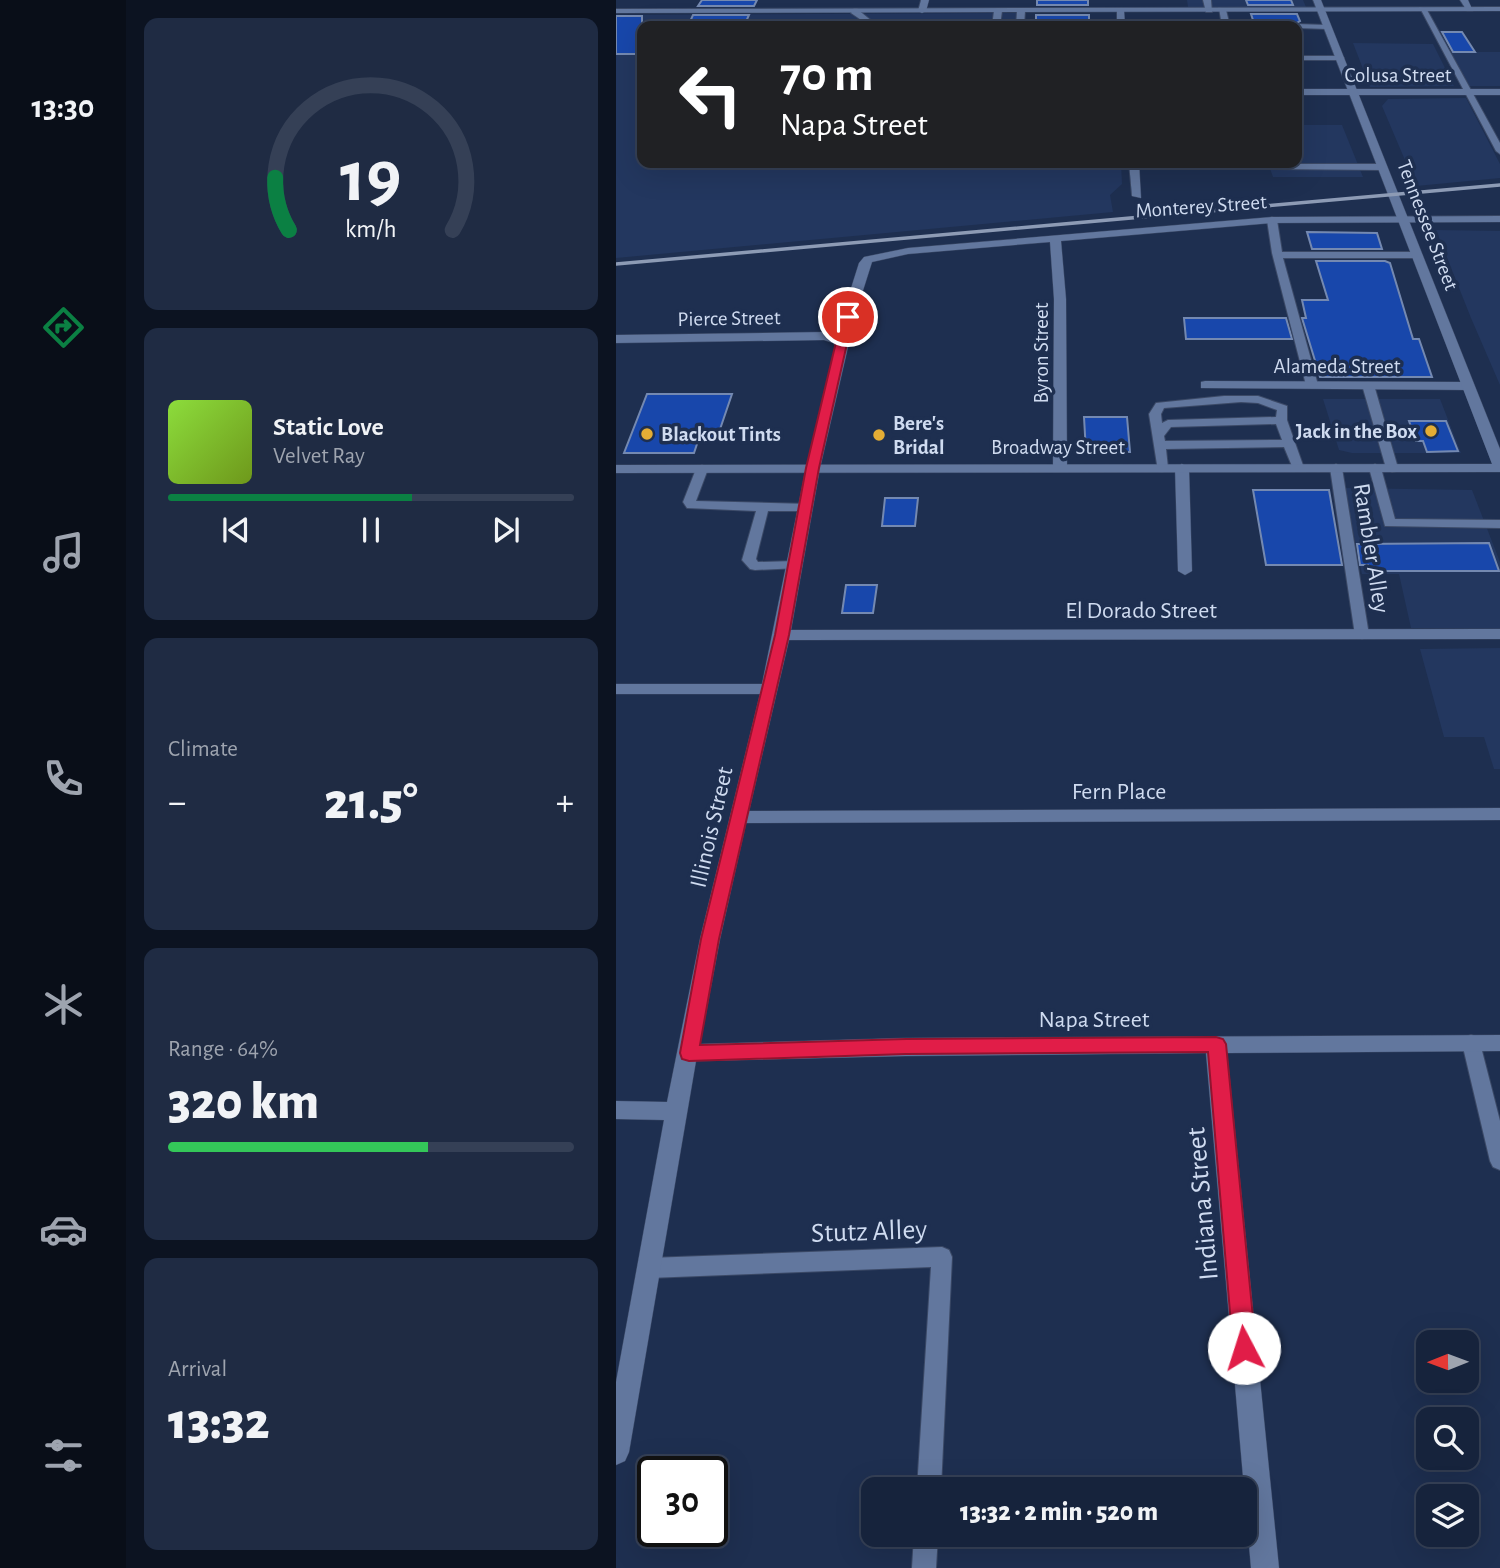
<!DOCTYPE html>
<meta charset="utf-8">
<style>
:root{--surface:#16233c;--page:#1f2b43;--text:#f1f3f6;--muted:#9ea4af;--line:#354056;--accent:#0b8043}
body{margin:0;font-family:"Alegreya Sans",sans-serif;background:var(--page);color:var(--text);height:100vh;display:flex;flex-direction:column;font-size:26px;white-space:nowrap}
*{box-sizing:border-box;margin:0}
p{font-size:23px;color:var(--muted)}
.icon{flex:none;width:38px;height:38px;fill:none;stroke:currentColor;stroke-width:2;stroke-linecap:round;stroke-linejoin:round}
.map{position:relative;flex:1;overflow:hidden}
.side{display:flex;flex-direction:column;gap:18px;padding:18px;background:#0c1321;width:490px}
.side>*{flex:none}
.hud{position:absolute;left:21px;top:21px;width:665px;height:147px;border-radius:14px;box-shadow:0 7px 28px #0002,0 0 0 2px var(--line);background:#202124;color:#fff;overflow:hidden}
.needle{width:46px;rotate:269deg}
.controls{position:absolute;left:800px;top:1330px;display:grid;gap:14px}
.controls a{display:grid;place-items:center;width:63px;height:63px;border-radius:14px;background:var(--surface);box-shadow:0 7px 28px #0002,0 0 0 2px var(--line);font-size:35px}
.speed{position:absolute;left:21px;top:1456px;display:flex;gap:14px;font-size:35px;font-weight:700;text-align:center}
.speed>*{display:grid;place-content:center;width:91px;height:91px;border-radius:50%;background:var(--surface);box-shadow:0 7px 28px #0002,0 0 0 2px var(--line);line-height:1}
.speed .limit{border:4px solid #111;border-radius:10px;background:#fff;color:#111}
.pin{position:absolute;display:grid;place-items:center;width:60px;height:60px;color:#fff;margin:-30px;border:4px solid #fff;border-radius:50%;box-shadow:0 2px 7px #0007}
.me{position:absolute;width:77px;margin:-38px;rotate:355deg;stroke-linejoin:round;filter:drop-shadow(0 0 5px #0008)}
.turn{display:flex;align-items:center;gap:24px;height:147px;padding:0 28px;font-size:32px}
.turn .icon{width:91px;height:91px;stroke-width:2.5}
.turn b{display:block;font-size:49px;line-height:60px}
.big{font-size:52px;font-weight:800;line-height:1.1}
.side .tile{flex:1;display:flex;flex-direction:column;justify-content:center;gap:10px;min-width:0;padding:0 24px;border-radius:14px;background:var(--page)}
.side .dial{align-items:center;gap:0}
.dial svg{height:182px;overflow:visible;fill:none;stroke:var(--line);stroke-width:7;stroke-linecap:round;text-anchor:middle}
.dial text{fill:var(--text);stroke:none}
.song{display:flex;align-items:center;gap:21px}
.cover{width:84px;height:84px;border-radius:10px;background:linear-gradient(135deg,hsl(90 70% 55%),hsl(80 70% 35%))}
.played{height:7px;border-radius:4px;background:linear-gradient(90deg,var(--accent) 60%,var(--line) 60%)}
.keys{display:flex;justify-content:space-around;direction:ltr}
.heat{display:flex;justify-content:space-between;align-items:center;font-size:38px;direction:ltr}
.charge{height:10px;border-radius:5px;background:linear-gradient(90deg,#34c759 64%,var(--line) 0)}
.trip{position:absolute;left:245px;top:1477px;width:396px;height:70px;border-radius:14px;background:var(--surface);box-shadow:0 7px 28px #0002,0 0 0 2px var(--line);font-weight:800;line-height:70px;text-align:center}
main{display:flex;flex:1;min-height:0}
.tab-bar{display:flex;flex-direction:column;width:126px;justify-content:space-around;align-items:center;background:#090e18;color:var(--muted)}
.tab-bar .icon{width:49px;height:49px}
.tab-bar .active{color:var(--accent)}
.tab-bar b{font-size:32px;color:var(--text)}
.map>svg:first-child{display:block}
.built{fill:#23375f}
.green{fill:#056305}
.building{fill:#1847ab;stroke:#7489b1;stroke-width:2}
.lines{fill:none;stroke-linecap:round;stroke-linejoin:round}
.service-casing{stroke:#3b4966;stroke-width:2}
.minor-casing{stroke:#3b4966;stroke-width:1}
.tertiary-casing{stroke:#3b4966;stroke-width:1}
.secondary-casing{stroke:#3b4966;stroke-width:1}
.service{fill:#62779e;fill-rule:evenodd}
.minor{fill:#62779e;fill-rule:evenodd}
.tertiary{fill:#62779e;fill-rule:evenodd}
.secondary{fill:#62779e;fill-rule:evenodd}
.rail{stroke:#8d9bb5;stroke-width:3.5}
.route{fill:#e11d48;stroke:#92132f;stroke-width:2}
.poi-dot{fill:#e4ad35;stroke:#1e2f50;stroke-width:2.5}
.labels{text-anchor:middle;stroke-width:7;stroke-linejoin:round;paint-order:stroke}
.far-street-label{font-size:21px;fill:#cfdbf0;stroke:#1e2f50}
.far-poi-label{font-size:21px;font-weight:bold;fill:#cfdbf0;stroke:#1e2f50;text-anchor:start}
.street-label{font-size:24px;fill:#cfdbf0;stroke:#1e2f50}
.near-street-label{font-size:28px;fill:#cfdbf0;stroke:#1e2f50}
</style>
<main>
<nav class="tab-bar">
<b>13:30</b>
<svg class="icon active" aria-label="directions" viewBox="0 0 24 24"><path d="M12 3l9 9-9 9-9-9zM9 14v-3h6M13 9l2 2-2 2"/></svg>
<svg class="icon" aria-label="music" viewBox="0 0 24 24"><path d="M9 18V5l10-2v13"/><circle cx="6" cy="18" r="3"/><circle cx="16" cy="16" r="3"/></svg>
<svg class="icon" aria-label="phone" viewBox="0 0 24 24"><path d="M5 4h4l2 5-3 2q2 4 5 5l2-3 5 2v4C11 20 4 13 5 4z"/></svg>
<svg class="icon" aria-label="climate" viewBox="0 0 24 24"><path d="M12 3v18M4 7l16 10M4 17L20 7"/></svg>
<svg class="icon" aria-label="car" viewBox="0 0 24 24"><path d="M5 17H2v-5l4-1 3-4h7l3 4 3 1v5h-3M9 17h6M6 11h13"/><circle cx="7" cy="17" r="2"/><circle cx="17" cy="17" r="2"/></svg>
<svg class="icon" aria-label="filters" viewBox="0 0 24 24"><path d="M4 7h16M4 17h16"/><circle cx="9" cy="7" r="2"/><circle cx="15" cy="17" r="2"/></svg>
</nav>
<section class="side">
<div class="tile dial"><svg viewBox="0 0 100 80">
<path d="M14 69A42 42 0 1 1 86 69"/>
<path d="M14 69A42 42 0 0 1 8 46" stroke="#0b8043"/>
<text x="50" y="56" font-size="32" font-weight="700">19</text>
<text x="50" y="72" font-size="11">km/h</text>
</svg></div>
<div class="tile">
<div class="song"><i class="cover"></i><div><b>Static Love</b><p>Velvet Ray</p></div></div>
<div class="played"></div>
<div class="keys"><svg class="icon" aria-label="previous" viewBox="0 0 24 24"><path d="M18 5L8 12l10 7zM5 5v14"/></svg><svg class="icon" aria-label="pause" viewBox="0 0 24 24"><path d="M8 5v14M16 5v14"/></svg><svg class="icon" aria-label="next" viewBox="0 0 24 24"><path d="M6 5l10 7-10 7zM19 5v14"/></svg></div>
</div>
<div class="tile"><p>Climate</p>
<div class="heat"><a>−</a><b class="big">21.5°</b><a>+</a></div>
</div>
<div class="tile"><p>Range · 64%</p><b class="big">320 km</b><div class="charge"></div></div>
<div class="tile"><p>Arrival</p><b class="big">13:32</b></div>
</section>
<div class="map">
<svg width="884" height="1568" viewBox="0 0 884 1568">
<rect width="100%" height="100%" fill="#1e2f50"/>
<!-- built -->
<path class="built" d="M571,0H687L690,7H572Z
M403,13L402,26H26V163H505L506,184L494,195L497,212L0,258V15Z
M737,43L817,44L838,86L754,87Z
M833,52H884V86H851Z
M850,98L884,164V178L800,186L766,106L772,99Z
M681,125H726L747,177H657L652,163H681Z
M820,230L884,231V385L855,318Z
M707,399H824L845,453H736L723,450Z
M728,488L856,490L884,562V629L795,628L783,574H746Z
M884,648V769H878L868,737H828L804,649Z"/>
<!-- green -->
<path class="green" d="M76,163H202L200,167H74Z"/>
<!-- building -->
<path class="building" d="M86,0H141L138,6H82Z
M421,0H472V5H421Z
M630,0H675L677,5H632Z
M635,14H681L684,21L675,26H639Z
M77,15H133L128,26H72Z
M420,15H473V26H420Z
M0,16H26V54H0Z
M826,32H846L859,52H837Z
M691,232L761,233L766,249H696Z
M700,261H769L774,263L797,339H803L816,377H704L686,318H690L686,300H712Z
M568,318H670L676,339H570Z
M31,394H116L101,438H83L78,453H8Z
M468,417H511L514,452H470Z
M793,421H830L842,451L811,452L807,441H800Z
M637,490H713L726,565H650Z
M269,498H302L299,526H266Z
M873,543L883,571H753L752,565H744L741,544Z
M230,585H261L257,613H226Z"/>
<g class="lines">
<!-- service casing -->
<g class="service-casing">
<path id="service" d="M587,0H595L596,12H590Z
M603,8L610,10L614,26H606Z
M804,8L811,10L884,143V154L880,151Z
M238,9H241L262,26H254L235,13Z
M382,9L386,11L384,26H376L378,11Z
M405,9L409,11L408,26H400L401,11Z
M681,24L711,25L715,27L711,29L681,28L677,26Z
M681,56H724L728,58L724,60H681Z
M651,164H766L770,167L766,170L648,169L647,167Z
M656,217L661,220L666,252H801L806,255L801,258H667L702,385L696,388L690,385L656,253L651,220Z
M752,382L758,385L782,468L780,471L776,472L770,468L746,385Z
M608,396H642L671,406V420L688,468L686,471H678L668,447L550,449L552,468L546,472L542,471L533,414L540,403ZM625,402L642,403L661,410L660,417L552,420L546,423L545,414L548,408ZM660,424L666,440L549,441L548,436L555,427Z
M720,464L726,468L753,635L746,639L739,635L714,468Z
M759,464L765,468L779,519L884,520V528L769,526L753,468Z
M86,465L92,469L80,501L193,504V510L189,511H152L140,559L142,562L178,561L185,565L183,568L139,570L134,569L126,560L140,511L71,508L67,502L80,469Z
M855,1035L862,1038L864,1043L884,1121V1170L877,1167L874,1161L846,1043L848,1038Z
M326,1247L333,1250L336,1257L325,1489H301L315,1267L33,1278L26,1275L22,1268L26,1261L33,1258Z
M298,1535H322L320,1568H296Z"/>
</g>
<!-- minor casing -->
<g class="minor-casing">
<path id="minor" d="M305,0H313L310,11L306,13L302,11Z
M844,0H852L857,11H851Z
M501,8L508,10L509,26H501Z
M681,89H884V95H681Z
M513,163H523L525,198L516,196Z
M884,216V222L656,223L445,241L450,299L451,468L444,472L437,468L438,299L434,242L292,254L256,262L230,344L232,347L204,468L175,630L884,629V639L173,640L133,811L884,808V820L130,823L104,939L84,1044L290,1038L884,1035V1051L611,1053L663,1568H635L590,1053L290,1056L80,1061L13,1452L9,1461L0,1465V1382L48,1120L0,1119V1101L51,1102L84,939L144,694H0V684H146L190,468L220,347L217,343L208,340L0,343V335L209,332L220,336L243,263L248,257L292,248L656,217Z
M589,381L852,382L858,386L852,390L585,388V382Z
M566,464L573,468L576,571L569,575L562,571L559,468Z"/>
</g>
<!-- tertiary casing -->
<g class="tertiary-casing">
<path id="tertiary" d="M884,7V11L0,13V9Z"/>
</g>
<!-- secondary casing -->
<g class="secondary-casing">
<path id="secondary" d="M697,0H705L884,449V472L0,473V465L876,464Z"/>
</g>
<!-- service -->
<use href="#service" class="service"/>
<!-- minor -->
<use href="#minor" class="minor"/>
<!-- tertiary -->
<use href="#tertiary" class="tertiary"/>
<!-- secondary -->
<use href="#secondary" class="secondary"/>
<!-- rail -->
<path class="rail" d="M0,264L884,185"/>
</g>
<!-- route -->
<path class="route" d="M232,314L237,317L203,468L173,635L103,939L84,1045L290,1039L600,1037L607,1039L610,1044L640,1348L636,1355L628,1358L621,1355L617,1348L592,1052L290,1054L73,1061L66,1059L64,1053L85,939L159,635L190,468L226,317Z"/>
<!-- markers -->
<g class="poi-dot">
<circle cx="815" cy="431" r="7"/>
<circle cx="31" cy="434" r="7"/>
<circle cx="263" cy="435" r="7"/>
</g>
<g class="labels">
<!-- far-street labels -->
<g class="far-street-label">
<text x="782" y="82">Colusa Street</text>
<text transform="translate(585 206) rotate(-4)" y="7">Monterey Street</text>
<text transform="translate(812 225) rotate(69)" y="7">Tennessee Street</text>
<text transform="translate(113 318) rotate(-1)" y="7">Pierce Street</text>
<text transform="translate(425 353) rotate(-90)" y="7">Byron Street</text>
<text x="721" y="373">Alameda Street</text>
<text x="442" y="454">Broadway Street</text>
</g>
<!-- far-poi labels -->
<g class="far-poi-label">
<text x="277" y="430">Bere's<tspan x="277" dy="24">Bridal</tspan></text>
<text x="801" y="438" text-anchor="end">Jack in the Box</text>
<text x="45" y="441">Blackout Tints</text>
</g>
<!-- street labels -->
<g class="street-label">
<text transform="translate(756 548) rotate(81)" y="8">Rambler Alley</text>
<text x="525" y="618">El Dorado Street</text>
<text x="503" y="799">Fern Place</text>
<text transform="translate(95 827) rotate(-77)" y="8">Illinois Street</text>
<text x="478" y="1027">Napa Street</text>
</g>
<!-- near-street labels -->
<g class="near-street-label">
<text transform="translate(585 1204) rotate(-95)" y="10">Indiana Street</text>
<text transform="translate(253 1230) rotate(-2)" y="10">Stutz Alley</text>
</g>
</g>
</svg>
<div class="controls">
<a><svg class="needle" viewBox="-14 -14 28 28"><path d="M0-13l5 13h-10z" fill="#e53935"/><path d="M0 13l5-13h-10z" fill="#9ea4af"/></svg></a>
<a><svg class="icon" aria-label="search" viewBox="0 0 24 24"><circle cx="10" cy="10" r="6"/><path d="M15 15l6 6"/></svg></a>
<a><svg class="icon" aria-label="layers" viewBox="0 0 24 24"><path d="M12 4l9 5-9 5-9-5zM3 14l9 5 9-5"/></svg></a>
</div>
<div class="speed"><div class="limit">30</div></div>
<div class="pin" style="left:232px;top:317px;background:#d93025"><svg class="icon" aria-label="arrive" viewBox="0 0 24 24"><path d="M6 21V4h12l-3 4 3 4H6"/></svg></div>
<svg class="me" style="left:628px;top:1348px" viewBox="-20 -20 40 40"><circle r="19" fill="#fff"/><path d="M0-13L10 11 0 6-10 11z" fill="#e11d48"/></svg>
<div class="trip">13:32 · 2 min · 520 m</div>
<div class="hud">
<div class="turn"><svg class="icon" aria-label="left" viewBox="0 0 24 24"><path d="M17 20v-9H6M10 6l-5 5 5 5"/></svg><div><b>70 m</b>Napa Street</div></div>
</div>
</div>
</main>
